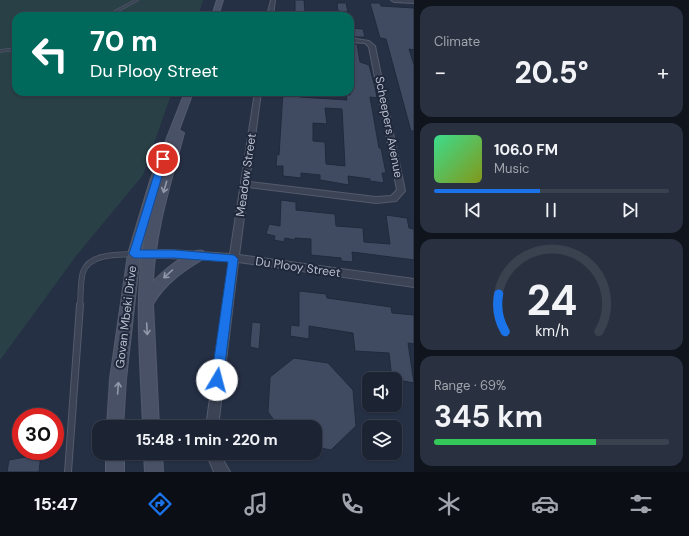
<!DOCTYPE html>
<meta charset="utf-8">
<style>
:root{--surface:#1c2434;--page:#293040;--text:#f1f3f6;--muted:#a0a4ac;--line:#3a414f;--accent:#1a73e8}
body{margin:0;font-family:"DM Sans",sans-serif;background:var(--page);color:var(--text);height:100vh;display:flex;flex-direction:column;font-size:15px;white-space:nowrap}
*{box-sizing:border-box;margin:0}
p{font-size:13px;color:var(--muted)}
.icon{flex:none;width:22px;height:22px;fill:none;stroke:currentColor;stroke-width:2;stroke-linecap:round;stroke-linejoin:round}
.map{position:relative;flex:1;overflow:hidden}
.sheet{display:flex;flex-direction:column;gap:6px;padding:6px;background:#0f141d;width:275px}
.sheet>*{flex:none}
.banner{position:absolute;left:12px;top:12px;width:342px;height:84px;border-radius:12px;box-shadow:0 1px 3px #0004,0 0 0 1px var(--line);background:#00695c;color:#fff;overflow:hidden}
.fabs{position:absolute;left:362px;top:372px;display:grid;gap:8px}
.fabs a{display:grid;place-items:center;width:40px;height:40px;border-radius:8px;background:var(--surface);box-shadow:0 1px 3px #0004,0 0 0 1px var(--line);font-size:20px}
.speed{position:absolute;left:12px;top:408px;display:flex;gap:8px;font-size:20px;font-weight:700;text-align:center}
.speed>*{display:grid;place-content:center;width:52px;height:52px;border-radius:50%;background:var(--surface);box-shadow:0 1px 3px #0004,0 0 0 1px var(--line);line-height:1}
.speed .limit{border:6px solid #d22;background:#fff;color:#111}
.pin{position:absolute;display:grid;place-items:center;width:34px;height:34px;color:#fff;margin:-17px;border:2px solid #fff;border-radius:50%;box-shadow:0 1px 4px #0007}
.me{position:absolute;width:44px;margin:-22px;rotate:8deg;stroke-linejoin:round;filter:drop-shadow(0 0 3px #0008)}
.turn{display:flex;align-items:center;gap:14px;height:84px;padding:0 12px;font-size:18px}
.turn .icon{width:52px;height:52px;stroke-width:2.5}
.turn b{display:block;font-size:28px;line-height:34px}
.big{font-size:30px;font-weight:700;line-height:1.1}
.sheet .card{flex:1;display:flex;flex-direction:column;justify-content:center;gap:6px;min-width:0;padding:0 14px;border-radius:12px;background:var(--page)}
.sheet .dial{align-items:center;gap:0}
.dial svg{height:104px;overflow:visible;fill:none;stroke:var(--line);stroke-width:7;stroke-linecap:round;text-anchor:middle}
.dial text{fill:var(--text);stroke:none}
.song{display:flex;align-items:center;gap:12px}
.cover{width:48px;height:48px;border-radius:6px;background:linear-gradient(135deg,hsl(150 70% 55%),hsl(70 70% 35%))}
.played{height:4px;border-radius:2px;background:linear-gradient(90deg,var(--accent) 45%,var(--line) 45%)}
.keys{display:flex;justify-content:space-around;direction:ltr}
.heat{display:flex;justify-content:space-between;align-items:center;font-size:22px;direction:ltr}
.charge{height:6px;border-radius:3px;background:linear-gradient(90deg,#34c759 69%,var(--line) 0)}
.trip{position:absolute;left:92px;top:420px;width:230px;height:40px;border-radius:12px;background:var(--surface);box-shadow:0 1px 3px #0004,0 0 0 1px var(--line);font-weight:700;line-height:40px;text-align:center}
.dock{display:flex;height:64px;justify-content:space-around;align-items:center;background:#0b0e15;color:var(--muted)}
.dock .icon{width:28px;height:28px}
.dock .active{color:var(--accent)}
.dock b{font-size:18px;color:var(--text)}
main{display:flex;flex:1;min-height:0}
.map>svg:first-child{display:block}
.green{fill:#284046}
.building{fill:#404b62;stroke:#212a3c;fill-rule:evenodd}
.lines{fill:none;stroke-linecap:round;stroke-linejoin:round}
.service-far2-casing{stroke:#535b6c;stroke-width:3.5}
.service-far1-casing{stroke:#535b6c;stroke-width:6}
.service-casing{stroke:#535b6c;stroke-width:8}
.minor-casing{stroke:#535b6c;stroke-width:2}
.tertiary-casing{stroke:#535b6c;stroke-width:2}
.secondary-casing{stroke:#535b6c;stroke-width:2}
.service-far2{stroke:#3b4354;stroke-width:2.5}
.service-far1{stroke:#3b4354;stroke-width:4.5}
.service{stroke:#3b4354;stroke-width:6}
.minor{fill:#3b4354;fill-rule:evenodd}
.tertiary{fill:#3b4354;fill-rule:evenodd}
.secondary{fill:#495167;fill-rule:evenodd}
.oneway{stroke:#9198aa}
.route{fill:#1a73e8;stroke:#114b97}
.labels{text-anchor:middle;stroke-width:4;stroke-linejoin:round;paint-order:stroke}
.street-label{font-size:12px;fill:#b8bfce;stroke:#1f283a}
</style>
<main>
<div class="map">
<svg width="414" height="472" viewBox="0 0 414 472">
<rect width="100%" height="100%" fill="#263045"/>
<!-- green -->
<path class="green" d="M0,0H203L198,16H16V92H172L143,175L76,256L0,360Z"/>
<!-- building -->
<path class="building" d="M295,0H304L305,13L295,12Z
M337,3H346L348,12L338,11Z
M370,3H380L381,6L414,8V50L409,49L414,65V131H411L386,39L380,38Z
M350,28L363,29L365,37H350Z
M350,44H357L360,62L369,65L375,87L377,98L370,97L379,148H381L386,173H382L384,183L370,181V179L348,176L349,185L320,180V175L301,173V178L283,176V166H276L277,154L279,155L283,92H300V97L347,100L346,94L350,95ZM325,108L342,109L345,166L326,164L325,142L313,141V123L327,124Z
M281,200L296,202V210L335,214L336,226L363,228L364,242L390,244L386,215L407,218L409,228L414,229V260L352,252L353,262L341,261V258L311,255V239L295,238V240L285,238L284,242L274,240L275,236L266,234L269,224L280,226Z
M299,291L326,294L327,298L391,307L392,313L414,315V344L408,343L414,383L392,379L389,353L355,351L353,333L309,326V339L290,336L291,325L299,326Z
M252,322L261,323L259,349L250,347Z
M294,358L328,363L353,390L356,426L331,450L315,447V427H279L268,412L270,377Z
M41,454L39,472H7L9,460Z"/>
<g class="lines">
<!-- service-far2 casing -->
<g class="service-far2-casing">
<path id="service-far2" d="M107,16L137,0
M0,51L16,49"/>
</g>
<!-- service-far1 casing -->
<g class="service-far1-casing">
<path id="service-far1" d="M80,306C81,296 80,281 83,272C90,253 118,255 134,254"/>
</g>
<!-- service casing -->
<g class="service-casing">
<path id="service" d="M68,472L80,305"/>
</g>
<!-- minor casing -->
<g class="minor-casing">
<path id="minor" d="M271,0H275L273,16H267Z
M350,38L369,41L375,46L405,191L396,201L376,203L248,187L239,255L414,279V287L238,262L218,427H206L229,261L169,258H134L131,257L129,254L131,251L134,250H169L230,254L255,92H261L249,182L376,197L391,196L397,190L369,47L365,43L350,42Z
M206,453H219L230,472H214Z"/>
</g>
<!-- tertiary casing -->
<g class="tertiary-casing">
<path id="tertiary" d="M391,0H414V3L394,2Z"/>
</g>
<!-- secondary casing -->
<g class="secondary-casing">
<path id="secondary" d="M217,0H223L218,16H212Z
M185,92H193L179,130L184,133C171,182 155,230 153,282C162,272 191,247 203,251L205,255L203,259C183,271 165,283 153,304L159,427H143C141,363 133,295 146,232L140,254L126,379L123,427H107L110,379L128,254L150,181Z
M106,453H124V472H106Z
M144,453H162L163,472H145Z"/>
</g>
<!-- service-far2 -->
<use href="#service-far2" class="service-far2"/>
<!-- service-far1 -->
<use href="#service-far1" class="service-far1"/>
<!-- service -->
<use href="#service" class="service"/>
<!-- minor -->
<use href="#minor" class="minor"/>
<!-- tertiary -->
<use href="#tertiary" class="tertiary"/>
<!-- secondary -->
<use href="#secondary" class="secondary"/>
</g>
<!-- one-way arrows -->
<defs><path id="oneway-shaft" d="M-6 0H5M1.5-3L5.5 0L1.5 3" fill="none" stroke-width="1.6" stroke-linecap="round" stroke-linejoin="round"/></defs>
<g class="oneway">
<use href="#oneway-shaft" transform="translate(165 187) rotate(106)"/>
<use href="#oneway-shaft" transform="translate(168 274) rotate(138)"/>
<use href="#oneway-shaft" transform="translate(147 329) rotate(87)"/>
<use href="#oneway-shaft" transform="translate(118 388) rotate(-86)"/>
</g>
<!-- route -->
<path class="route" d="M163,156L167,159L140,250H174L234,255L238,259L223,380L221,384L217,386L213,384L211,380L228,262L174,258H134L129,254L159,159Z"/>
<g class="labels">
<!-- street labels -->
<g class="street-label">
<text transform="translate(389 127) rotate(79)" y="4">Scheepers Avenue</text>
<text transform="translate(246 175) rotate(-82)" y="4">Meadow Street</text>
<text transform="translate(298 267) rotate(8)" y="4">Du Plooy Street</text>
<text transform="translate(126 317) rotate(-83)" y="4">Govan Mbeki Drive</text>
</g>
</g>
</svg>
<div class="fabs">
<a><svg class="icon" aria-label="sound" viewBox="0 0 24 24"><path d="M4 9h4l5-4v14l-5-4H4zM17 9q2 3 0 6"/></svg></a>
<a><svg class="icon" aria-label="layers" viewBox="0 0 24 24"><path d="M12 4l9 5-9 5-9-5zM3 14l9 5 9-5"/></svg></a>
</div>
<div class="speed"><div class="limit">30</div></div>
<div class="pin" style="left:163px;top:159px;background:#d93025"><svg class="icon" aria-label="arrive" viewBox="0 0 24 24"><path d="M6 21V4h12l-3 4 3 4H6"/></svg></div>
<svg class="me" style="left:217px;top:380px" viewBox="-20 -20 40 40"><circle r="19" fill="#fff"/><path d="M0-13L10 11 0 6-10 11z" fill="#1a73e8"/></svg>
<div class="trip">15:48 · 1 min · 220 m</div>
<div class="banner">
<div class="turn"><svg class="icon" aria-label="left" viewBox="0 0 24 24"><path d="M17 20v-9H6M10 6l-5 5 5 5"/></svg><div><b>70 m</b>Du Plooy Street</div></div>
</div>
</div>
<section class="sheet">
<div class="card"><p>Climate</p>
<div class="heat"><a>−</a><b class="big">20.5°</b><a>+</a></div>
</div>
<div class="card">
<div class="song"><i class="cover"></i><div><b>106.0 FM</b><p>Music</p></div></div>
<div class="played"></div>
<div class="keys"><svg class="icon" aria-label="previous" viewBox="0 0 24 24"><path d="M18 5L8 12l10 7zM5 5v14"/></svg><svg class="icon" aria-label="pause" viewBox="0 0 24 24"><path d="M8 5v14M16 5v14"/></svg><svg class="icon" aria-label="next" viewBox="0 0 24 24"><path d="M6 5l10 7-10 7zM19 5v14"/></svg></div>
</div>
<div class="card dial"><svg viewBox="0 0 100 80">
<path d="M14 69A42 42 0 1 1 86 69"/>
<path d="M14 69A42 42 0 0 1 9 40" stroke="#1a73e8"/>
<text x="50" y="56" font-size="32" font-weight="700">24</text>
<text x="50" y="72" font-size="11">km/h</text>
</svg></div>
<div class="card"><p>Range · 69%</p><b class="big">345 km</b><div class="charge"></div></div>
</section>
</main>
<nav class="dock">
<b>15:47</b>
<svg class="icon active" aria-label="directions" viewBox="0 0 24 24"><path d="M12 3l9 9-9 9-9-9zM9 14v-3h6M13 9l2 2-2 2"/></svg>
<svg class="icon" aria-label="music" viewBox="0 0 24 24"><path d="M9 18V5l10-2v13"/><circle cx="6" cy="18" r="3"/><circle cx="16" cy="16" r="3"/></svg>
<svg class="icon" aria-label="phone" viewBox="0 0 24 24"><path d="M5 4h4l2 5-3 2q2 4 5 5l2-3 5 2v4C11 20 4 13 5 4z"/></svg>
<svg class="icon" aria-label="climate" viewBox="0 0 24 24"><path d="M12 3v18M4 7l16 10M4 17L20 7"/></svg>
<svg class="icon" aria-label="car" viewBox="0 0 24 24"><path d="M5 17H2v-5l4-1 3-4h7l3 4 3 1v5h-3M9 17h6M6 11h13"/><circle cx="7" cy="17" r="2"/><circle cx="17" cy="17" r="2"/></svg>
<svg class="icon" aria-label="filters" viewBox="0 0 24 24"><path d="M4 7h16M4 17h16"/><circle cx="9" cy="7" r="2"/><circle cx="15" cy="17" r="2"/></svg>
</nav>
